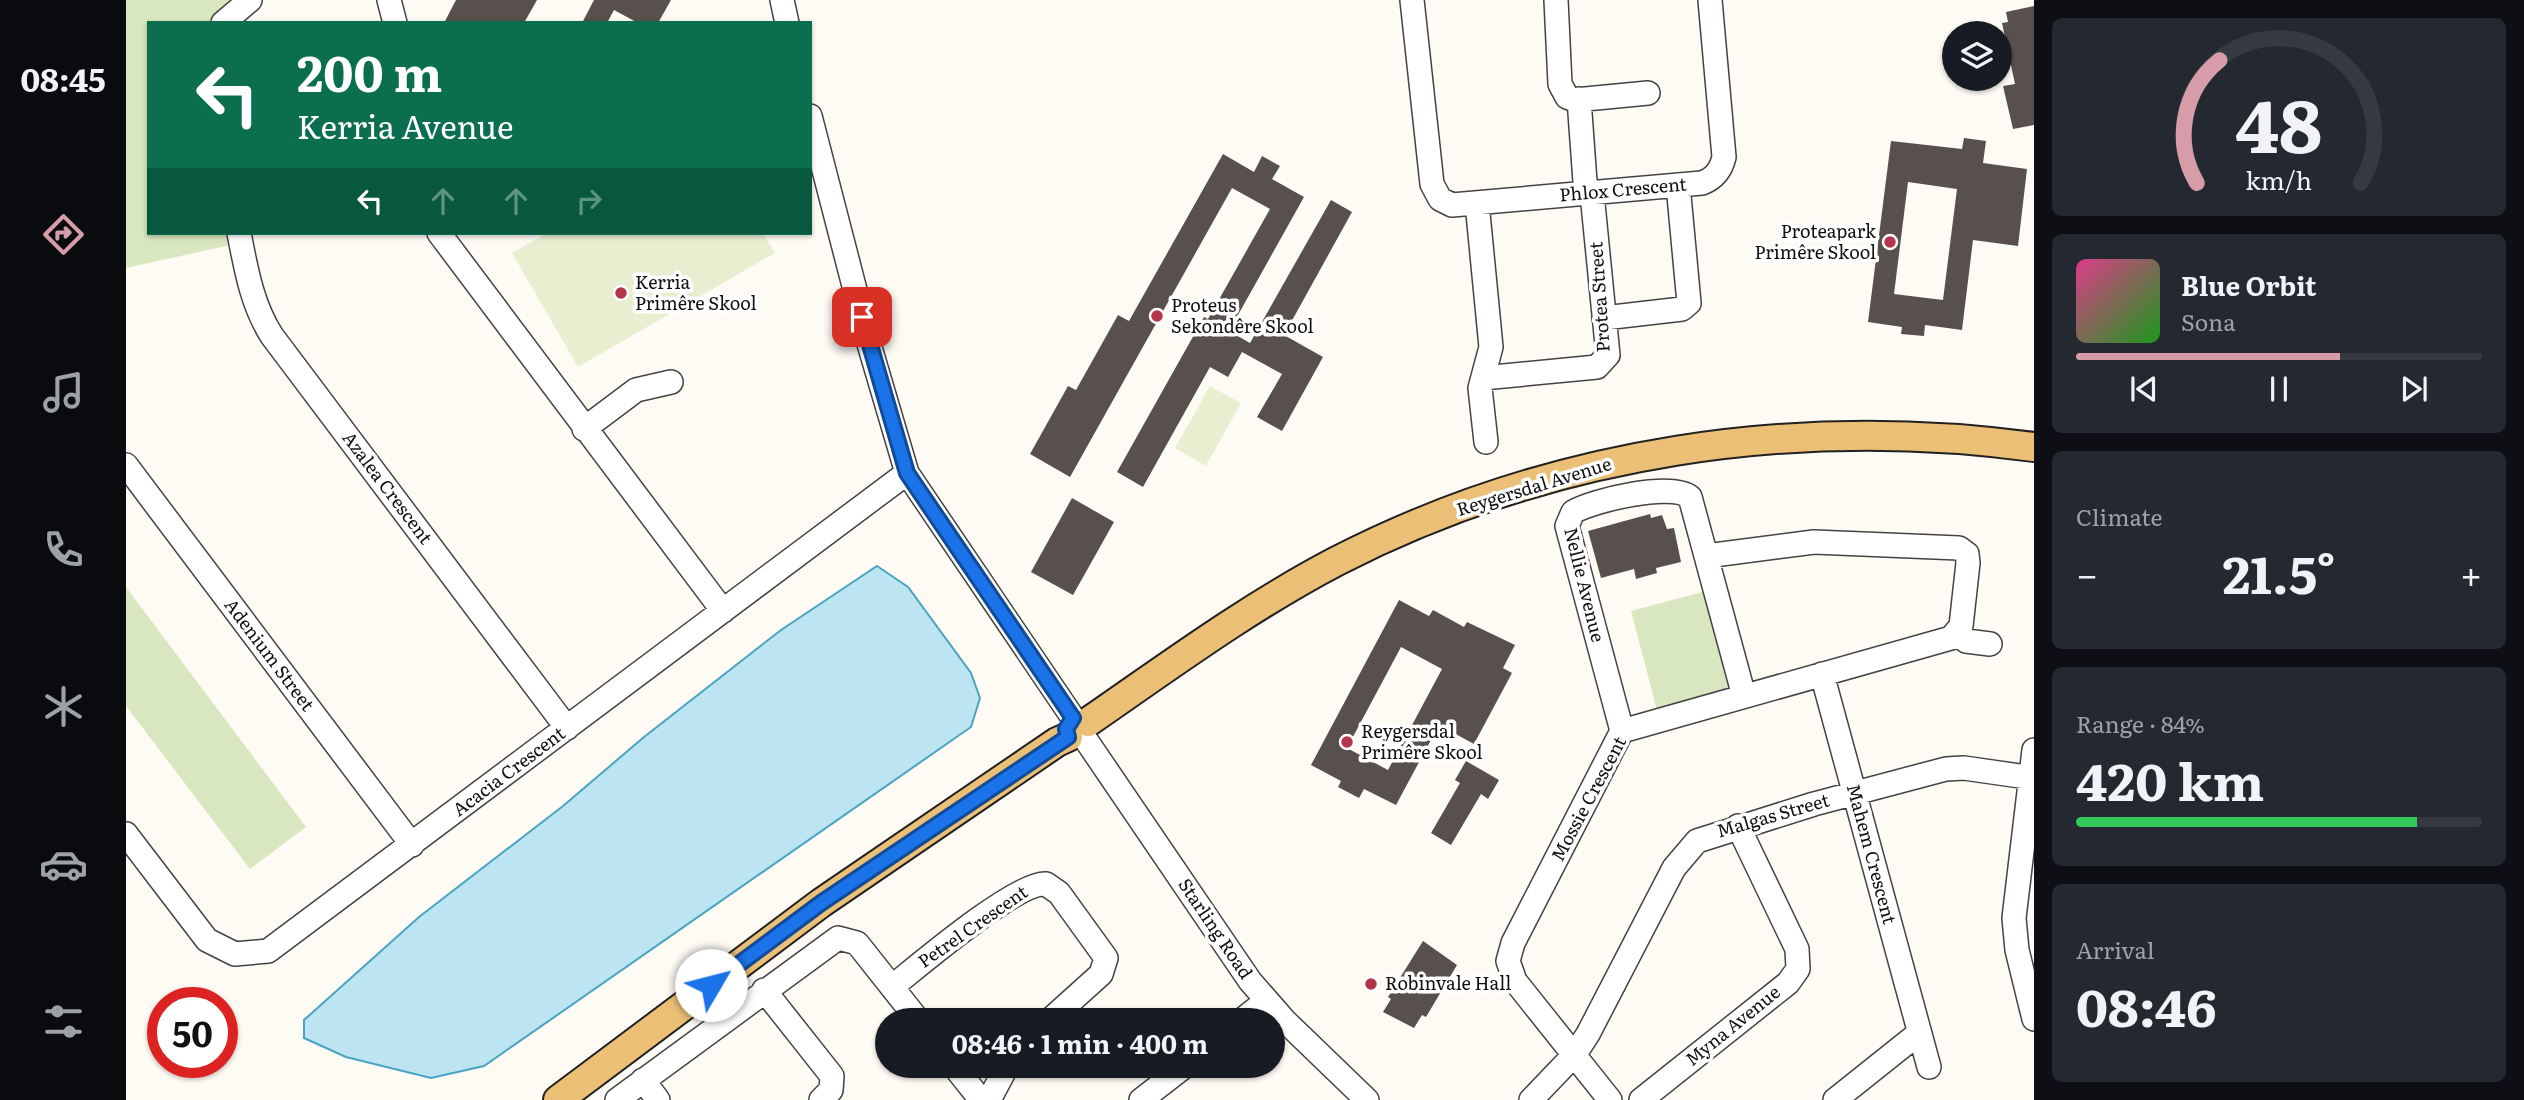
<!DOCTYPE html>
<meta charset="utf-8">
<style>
:root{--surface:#171b24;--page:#242831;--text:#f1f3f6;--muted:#9ea1a6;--line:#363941;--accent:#d69da9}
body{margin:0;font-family:Literata,serif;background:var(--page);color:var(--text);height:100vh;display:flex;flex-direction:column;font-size:26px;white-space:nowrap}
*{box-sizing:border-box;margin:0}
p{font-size:23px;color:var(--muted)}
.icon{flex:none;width:38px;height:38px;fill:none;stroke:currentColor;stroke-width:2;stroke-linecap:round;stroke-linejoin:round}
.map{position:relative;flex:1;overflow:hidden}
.side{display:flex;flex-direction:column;gap:18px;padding:18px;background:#0d0f14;width:490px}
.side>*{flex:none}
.banner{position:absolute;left:21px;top:21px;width:665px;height:214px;border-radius:0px;box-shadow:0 2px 5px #0004;background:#0b6e4f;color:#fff;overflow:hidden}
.fabs{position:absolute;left:1816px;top:21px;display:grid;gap:14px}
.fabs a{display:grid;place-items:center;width:70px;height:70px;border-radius:50%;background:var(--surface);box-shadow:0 2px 5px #0004;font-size:35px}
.speed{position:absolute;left:21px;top:987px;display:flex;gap:14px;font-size:35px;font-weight:700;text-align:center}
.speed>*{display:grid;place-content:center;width:91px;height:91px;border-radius:50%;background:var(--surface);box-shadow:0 2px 5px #0004;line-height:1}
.speed .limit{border:10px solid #d22;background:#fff;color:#111}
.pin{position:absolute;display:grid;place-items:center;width:60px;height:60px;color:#fff;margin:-30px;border-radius:14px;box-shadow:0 4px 10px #0006}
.me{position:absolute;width:77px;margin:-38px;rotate:53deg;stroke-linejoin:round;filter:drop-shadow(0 0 5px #0008)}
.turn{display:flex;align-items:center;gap:24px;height:147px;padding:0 35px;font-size:32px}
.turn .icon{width:91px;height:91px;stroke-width:2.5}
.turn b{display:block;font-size:49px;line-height:60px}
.lanes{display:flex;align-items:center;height:66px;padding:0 35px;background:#0003;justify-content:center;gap:35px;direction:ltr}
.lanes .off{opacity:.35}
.big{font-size:52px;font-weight:700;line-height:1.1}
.side .card{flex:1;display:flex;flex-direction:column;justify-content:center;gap:10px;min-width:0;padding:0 24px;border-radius:10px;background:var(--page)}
.side .dial{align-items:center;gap:0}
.dial svg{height:182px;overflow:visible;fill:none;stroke:var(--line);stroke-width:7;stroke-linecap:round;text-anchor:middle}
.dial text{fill:var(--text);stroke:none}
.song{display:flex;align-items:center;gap:21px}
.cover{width:84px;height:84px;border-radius:10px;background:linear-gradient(135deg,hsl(330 70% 55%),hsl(120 70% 35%))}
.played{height:7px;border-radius:4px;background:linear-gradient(90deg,var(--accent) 65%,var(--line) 65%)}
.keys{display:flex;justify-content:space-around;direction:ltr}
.heat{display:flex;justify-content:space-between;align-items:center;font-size:38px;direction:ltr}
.charge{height:10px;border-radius:5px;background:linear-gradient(90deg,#34c759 84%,var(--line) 0)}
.trip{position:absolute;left:749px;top:1008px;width:410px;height:70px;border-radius:35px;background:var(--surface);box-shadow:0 2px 5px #0004;font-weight:700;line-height:70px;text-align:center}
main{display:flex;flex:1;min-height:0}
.dock{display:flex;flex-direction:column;width:126px;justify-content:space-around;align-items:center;background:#090b0e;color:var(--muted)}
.dock .icon{width:49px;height:49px}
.dock .current{color:var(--accent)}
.dock b{font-size:32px;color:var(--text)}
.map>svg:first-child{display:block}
.green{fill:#d9e7c0}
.pitch{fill:#e8efd1}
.water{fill:#bde5f1;stroke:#4aa3c2;stroke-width:2}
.building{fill:#58504d;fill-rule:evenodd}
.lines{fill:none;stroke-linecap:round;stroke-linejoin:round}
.minor-casing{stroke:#434343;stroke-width:26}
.major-casing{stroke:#212121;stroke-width:32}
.minor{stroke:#fff;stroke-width:23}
.major{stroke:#ecbf76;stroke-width:28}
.route-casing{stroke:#114b97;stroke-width:18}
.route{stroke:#1a73e8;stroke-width:12}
.poi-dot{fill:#b5334b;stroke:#fff;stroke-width:2.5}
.labels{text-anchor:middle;stroke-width:7;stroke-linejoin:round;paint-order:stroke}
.street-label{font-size:18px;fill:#101010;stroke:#fff}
.poi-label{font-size:18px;fill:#101010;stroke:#fff;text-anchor:start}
</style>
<main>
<nav class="dock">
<b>08:45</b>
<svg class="icon current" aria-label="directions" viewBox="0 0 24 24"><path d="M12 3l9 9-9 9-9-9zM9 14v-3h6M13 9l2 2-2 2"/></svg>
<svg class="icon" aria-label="music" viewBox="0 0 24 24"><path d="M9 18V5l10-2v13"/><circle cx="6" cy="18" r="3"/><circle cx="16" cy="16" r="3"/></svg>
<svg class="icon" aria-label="phone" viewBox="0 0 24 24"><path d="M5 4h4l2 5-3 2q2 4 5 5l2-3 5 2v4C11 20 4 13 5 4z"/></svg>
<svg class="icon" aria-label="climate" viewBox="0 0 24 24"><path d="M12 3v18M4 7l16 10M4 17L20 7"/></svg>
<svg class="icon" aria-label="car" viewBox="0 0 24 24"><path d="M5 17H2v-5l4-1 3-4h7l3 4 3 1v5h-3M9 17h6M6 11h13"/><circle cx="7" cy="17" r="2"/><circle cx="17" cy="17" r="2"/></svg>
<svg class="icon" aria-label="filters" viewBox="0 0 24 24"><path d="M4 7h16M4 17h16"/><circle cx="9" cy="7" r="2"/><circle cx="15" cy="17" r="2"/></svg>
</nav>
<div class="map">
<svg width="1908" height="1100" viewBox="0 0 1908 1100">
<rect width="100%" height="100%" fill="#fefbf4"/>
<!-- green -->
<path class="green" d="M0,0H116L91,23H23V233H107L109,244L0,268Z
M0,587L180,827L124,869L0,706Z
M1580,591L1603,688L1531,710L1505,611Z"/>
<!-- pitch -->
<path class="pitch" d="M421,233H637L649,253L452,367L386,253Z
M1084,386L1115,403L1080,466L1049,448Z"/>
<!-- water -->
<path class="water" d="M751,566L782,587L845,673L854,698L845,727L358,1066L305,1078L220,1057L178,1038V1020L293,917L437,806L518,737L655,630Z"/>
<!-- building -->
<path class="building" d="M330,0H411L398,23H318Z
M468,0H545L532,23H512L488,10L481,23H456Z
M1908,6V125L1887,129L1877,86L1889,84L1876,23L1882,22L1880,12Z
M1838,138L1860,141L1857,163L1901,169L1892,246L1847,240L1836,330L1799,325L1798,336L1775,334L1776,327L1742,322L1765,141L1836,149ZM1782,182L1831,189L1817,300L1768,294Z
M1097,154L1128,172L1136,156L1154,166L1146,179L1178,197L1103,331L1124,343L1205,200L1226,212L1158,335L1197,357L1156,431L1131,417L1156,374L1116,352L1102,377L1084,367L1017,487L991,472L1078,317L1082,319L1144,209L1106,188L944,477L904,454L942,386L950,390L992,315L1003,321Z
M946,498L988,522L947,595L905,572Z
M1524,514L1525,518L1536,515L1541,529L1548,528L1555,562L1530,568L1531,573L1510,579L1508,569L1475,578L1462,531Z
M1273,600L1303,616L1307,610L1338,627L1341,622L1389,645L1377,668L1386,673L1348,744L1313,725L1270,805L1238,789L1233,798L1212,787L1215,781L1185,765ZM1275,647L1316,669L1262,770L1221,748Z
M1340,761L1373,780L1362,799L1355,794L1325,845L1305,833L1334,783L1329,780Z
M1297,941L1331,965L1300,1017L1296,1015L1288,1028L1257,1012L1265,999L1262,997Z"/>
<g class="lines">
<!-- minor casing -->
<g class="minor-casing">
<path id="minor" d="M263,0L269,23
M656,0L661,23
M1286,0L1306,184L1314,199L1326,205L1576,183C1589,178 1595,170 1598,157L1584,0
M1430,0L1434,84L1441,97L1449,100L1522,93
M97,23L124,0
M684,116L743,344L781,473L947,718
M1351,203L1365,347L1354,388L1360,442
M113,233C120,269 126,305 146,336L441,728
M313,233L597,611
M1478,318L1556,309L1563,303L1552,185
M1357,378L1471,367L1482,355L1467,204L1459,182L1453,99
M458,429L510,390L545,382
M0,465L286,845
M1831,633L1840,641L1864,644
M1696,674L1803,1067
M1496,731L1441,526L1447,512C1468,500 1545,482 1564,497L1618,696
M960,740L1124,981L1159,1021L1241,1100
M1908,750L1888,918L1891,950L1908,1019
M0,834L81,940L109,954L142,951L781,473
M766,987C792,966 892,881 920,884L933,893L980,958L975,974L924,1020
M638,990L706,1076L705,1090L695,1100
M1116,1020L1140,1001
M828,1066L855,1100
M517,1080L532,1100
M491,1100L712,938L731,943L792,1020
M863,1100L881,1066
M1015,1100L1059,1066
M1405,1100L1449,1054L1462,1034L1548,868L1571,841L1688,804L1820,769L1838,768L1908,778
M1484,1100L1389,981L1382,961L1387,943L1496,731L1825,638L1835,626L1842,563L1841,554L1833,548L1688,542L1580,556
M1515,1100L1662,983L1672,969L1671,949L1612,826
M1709,1100L1793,1033"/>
</g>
<!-- major casing -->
<g class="major-casing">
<path id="major" d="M962,722C1043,666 1123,607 1211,561C1425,451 1670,415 1908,447
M432,1100L695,903L931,742L942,737"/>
</g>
<!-- minor -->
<use href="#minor" class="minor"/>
<!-- major -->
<use href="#major" class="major"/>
</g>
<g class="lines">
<!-- route casing -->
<g class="route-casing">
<path id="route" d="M585,985L695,903L942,737L940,729L947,718L781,473L736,317"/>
</g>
<!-- route -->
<use href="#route" class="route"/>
</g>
<!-- markers -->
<g class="poi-dot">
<circle cx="1764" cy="242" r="7"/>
<circle cx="495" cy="293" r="7"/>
<circle cx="1031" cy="316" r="7"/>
<circle cx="1221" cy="742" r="7"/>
<circle cx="1245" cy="984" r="7"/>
</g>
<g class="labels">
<!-- street labels -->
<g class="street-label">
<text transform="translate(1497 190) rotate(-5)" y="6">Phlox Crescent</text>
<text transform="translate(1474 297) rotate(-94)" y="6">Protea Street</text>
<text transform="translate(1408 487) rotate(-17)" y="6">Reygersdal Avenue</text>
<text transform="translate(261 488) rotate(53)" y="6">Azalea Crescent</text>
<text transform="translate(1458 585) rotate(76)" y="6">Nellie Avenue</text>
<text transform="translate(143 655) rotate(53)" y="6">Adenium Street</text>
<text transform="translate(383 772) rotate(-37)" y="6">Acacia Crescent</text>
<text transform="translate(1463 799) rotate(-62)" y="6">Mossie Crescent</text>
<text transform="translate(1647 816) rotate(-16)" y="6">Malgas Street</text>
<text transform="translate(1745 854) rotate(75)" y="6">Mahem Crescent</text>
<text transform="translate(847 927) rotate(-35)" y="6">Petrel Crescent</text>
<text transform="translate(1089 929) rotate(56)" y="6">Starling Road</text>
<text transform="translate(1607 1026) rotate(-39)" y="6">Myna Avenue</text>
</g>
<!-- poi labels -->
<g class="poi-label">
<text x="1750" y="238" text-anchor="end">Proteapark<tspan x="1750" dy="21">Primêre Skool</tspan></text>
<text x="509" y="289">Kerria<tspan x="509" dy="21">Primêre Skool</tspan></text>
<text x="1045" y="312">Proteus<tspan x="1045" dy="21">Sekondêre Skool</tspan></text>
<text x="1235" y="738">Reygersdal<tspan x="1235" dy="21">Primêre Skool</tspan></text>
<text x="1259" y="990">Robinvale Hall</text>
</g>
</g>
</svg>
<div class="fabs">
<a><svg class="icon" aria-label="layers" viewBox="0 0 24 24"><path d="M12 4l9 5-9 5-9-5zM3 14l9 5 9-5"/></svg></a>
</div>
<div class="speed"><div class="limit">50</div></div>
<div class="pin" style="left:736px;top:317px;background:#d93025"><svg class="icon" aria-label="arrive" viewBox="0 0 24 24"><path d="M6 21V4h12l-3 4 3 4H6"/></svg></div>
<svg class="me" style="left:585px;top:985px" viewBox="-20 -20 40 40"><circle r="19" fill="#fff"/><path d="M0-13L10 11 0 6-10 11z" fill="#1a73e8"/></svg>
<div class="trip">08:46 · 1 min · 400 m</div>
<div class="banner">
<div class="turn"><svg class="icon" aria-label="left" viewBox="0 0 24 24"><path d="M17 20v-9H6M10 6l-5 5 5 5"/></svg><div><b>200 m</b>Kerria Avenue</div></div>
<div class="lanes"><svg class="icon" aria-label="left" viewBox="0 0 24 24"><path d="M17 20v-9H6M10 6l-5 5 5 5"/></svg><svg class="icon off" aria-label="ahead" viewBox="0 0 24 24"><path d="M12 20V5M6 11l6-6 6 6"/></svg><svg class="icon off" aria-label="ahead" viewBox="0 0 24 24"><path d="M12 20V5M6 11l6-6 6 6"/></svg><svg class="icon off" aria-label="right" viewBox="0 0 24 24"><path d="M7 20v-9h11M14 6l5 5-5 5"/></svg></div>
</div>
</div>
<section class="side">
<div class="card dial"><svg viewBox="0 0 100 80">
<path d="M14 69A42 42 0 1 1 86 69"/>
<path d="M14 69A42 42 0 0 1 24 15" stroke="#d69da9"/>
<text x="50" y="56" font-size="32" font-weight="700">48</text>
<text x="50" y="72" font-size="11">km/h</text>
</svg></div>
<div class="card">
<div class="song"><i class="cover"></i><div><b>Blue Orbit</b><p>Sona</p></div></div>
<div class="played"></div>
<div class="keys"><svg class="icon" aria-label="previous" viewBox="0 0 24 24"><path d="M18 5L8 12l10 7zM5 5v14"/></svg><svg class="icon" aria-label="pause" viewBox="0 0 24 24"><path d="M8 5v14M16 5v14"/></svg><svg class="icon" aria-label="next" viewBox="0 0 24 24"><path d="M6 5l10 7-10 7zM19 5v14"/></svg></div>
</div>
<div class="card"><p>Climate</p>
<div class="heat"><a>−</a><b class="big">21.5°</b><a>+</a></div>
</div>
<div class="card"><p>Range · 84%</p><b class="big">420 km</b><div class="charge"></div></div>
<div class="card"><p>Arrival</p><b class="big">08:46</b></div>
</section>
</main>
